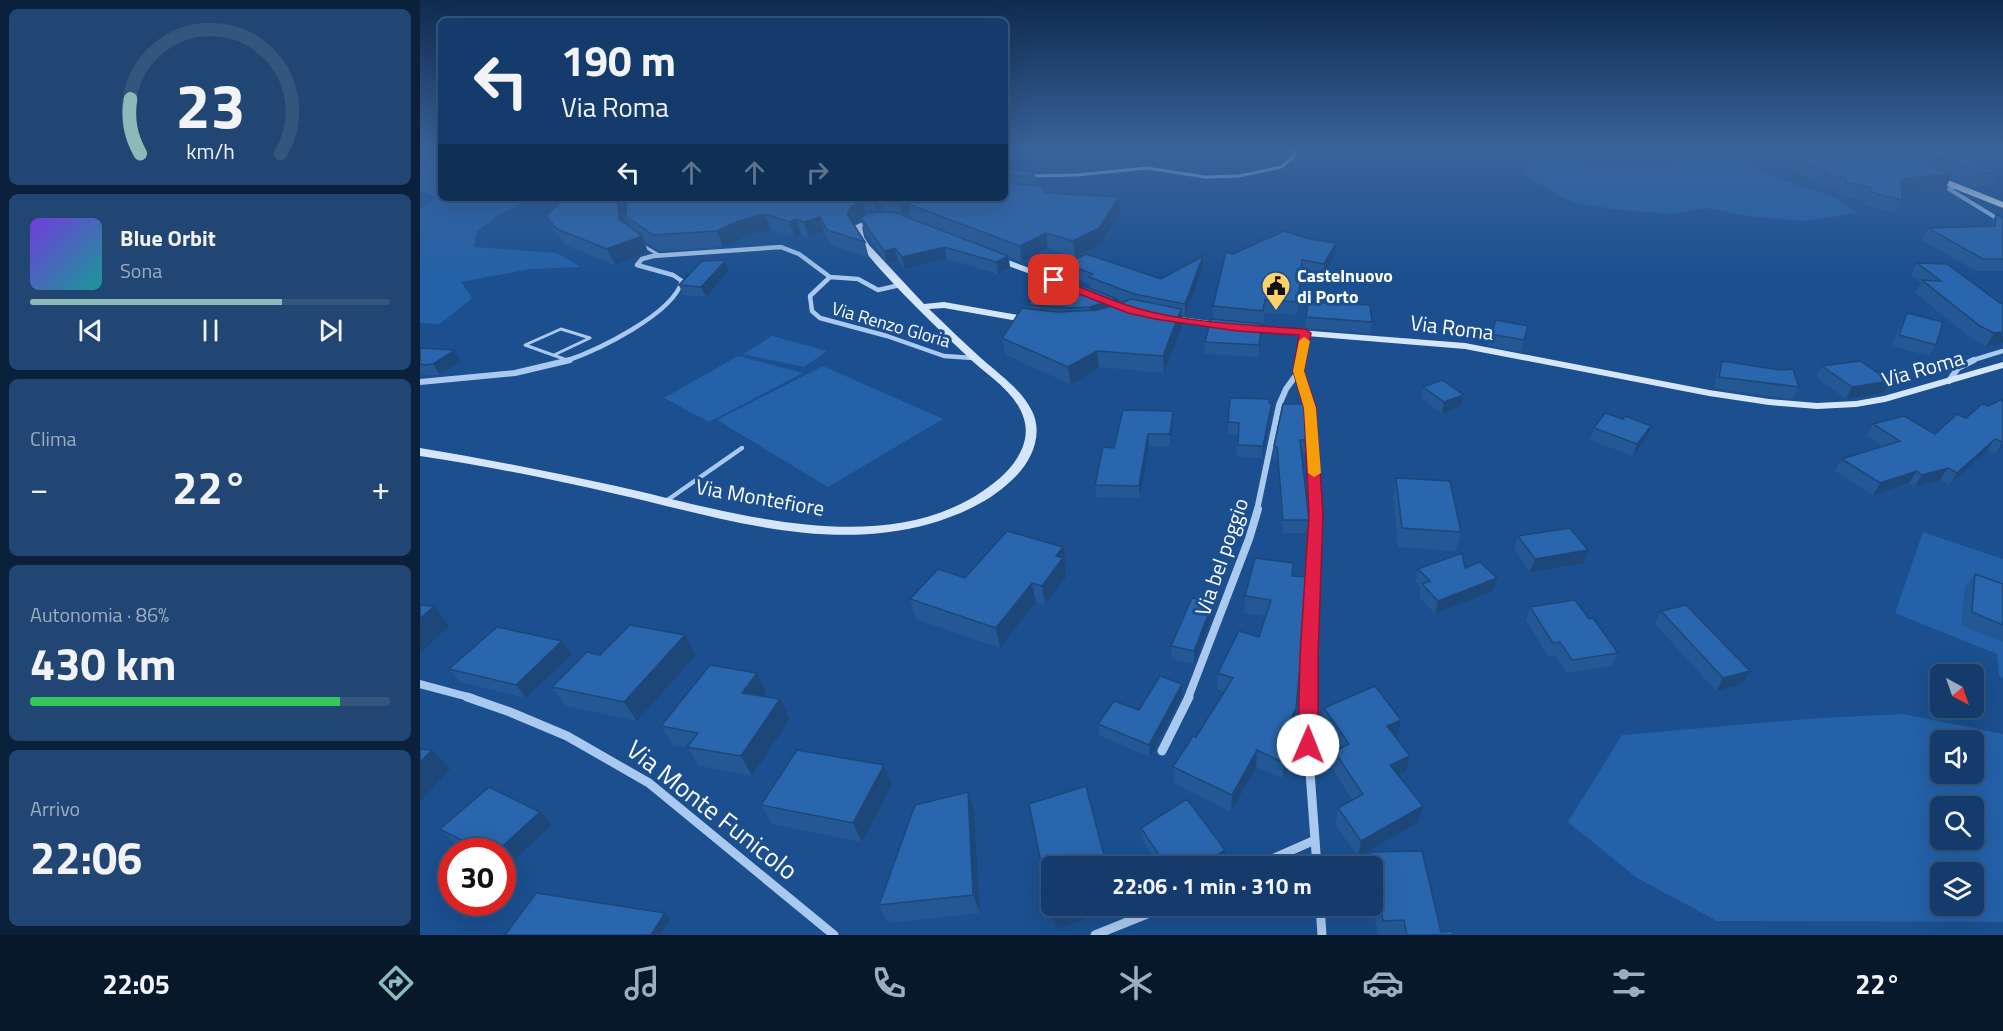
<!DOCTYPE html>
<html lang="it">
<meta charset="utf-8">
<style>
:root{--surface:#143b6b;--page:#214673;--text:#f1f3f6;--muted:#9dadc1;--line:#33557e;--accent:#8bbbb9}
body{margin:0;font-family:"Titillium Web",sans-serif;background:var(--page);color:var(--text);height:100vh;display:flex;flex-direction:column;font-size:22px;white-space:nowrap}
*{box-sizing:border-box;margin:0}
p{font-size:20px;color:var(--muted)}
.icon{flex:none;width:33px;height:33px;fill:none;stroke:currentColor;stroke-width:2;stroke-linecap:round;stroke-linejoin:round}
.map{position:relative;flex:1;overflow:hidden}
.panel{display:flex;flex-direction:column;gap:9px;padding:9px;background:#0b203b;width:420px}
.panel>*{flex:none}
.guide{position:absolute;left:18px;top:18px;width:570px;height:183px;border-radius:9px;box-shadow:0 6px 24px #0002,0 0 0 2px var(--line);background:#143b6b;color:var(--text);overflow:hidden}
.needle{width:39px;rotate:140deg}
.fabs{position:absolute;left:1510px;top:664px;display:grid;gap:12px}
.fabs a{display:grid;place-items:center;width:54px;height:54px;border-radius:9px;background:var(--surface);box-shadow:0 6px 24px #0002,0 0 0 2px var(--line);font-size:30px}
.speed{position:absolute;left:18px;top:838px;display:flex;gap:12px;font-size:30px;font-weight:700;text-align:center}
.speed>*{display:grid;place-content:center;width:78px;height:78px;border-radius:50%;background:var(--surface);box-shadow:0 6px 24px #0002,0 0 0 2px var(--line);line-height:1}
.speed .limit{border:9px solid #d22;background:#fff;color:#111}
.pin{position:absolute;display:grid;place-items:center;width:51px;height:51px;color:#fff;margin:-26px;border-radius:12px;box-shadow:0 3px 9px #0006}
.me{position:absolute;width:66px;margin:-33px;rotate:1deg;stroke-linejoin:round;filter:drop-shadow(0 0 4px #0008)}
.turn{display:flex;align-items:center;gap:21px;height:126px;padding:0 24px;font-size:27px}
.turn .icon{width:78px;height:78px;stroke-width:2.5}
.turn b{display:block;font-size:42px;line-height:51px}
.lanes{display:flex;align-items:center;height:57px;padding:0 24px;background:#0003;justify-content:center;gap:30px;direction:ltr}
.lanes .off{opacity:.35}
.big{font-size:45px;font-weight:700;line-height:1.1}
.panel .widget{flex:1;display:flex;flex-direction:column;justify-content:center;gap:9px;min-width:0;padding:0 21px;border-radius:9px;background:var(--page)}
.panel .dial{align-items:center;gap:0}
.dial svg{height:156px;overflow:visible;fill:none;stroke:var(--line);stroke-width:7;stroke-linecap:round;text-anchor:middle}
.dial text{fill:var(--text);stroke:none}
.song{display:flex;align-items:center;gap:18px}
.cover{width:72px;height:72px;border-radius:9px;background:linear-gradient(135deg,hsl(260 70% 55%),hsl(180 70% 35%))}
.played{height:6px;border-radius:3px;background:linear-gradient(90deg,var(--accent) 70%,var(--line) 70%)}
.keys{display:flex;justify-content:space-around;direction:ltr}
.heat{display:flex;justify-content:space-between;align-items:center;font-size:33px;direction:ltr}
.charge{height:9px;border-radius:4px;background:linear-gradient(90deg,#34c759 86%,var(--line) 0)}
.trip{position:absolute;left:621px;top:856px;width:342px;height:60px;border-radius:9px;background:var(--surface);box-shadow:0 6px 24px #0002,0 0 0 2px var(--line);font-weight:700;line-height:60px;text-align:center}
.dock{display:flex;height:96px;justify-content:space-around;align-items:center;background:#08182b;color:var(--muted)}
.dock .icon{width:42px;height:42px}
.dock .active{color:var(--accent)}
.dock b{font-size:27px;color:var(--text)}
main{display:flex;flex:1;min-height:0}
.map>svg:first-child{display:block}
.green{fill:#2461a8;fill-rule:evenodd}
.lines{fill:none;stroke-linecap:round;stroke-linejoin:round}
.service-far1{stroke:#a9c9ee;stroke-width:3}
.service{stroke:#a9c9ee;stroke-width:4.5}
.minor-far4{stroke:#a9c9ee;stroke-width:4}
.minor-far3{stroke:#a9c9ee;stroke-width:4.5}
.minor-far2{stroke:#a9c9ee;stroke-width:6}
.minor-far1{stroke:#a9c9ee;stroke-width:8}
.minor{stroke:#a9c9ee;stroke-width:9}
.secondary{fill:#d6e6fa;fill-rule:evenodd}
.primary{fill:#f0f6ff;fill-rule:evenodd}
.wall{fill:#245895;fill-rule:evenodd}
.shaded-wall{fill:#1d4779}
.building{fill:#2a66ad;stroke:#1d4779;stroke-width:1.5}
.route{fill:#e11d48;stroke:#92132f;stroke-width:1.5}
.slow{fill:#f59e0b}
.labels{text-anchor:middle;stroke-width:6;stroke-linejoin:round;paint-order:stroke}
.far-poi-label{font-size:18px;font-weight:bold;fill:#fff;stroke:#1b4f8f;text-anchor:start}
.far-street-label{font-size:18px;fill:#fff;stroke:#1b4f8f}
.street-label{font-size:21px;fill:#fff;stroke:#1b4f8f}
.near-street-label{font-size:26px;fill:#fff;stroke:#1b4f8f}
</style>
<main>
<section class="panel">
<div class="widget dial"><svg viewBox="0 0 100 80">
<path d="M14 69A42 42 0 1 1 86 69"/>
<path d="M14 69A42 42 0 0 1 9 41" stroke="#8bbbb9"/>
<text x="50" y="56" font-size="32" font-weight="700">23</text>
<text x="50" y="72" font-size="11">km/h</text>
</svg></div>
<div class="widget">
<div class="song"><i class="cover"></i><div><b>Blue Orbit</b><p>Sona</p></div></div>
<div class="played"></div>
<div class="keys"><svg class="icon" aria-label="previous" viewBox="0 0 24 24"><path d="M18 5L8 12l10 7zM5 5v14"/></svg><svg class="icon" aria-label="pause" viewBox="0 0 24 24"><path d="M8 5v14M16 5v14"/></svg><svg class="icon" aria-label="next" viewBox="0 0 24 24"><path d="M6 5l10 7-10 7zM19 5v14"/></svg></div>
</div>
<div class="widget"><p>Clima</p>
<div class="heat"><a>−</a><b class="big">22°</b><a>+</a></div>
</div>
<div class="widget"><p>Autonomia · 86%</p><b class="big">430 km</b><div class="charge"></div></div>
<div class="widget"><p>Arrivo</p><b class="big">22:06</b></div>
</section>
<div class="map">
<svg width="1583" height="935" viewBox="0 0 1583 935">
<rect width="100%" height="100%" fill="#1b4f8f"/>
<!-- green -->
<path class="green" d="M1243,149H1320L1326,158L1340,170L1370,183L1417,198L1437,213L1384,221L1335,217L1286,208L1251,214L1199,210L1152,202L1103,175L1109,163L1124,154L1148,158L1180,168H1256Z
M21,159V198H113L78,216L57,231L54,247L137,253L161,267L110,269L41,282L52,298L20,324L0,323V210L15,197L0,190V165Z
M352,336L407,351L384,367L323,354Z
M318,356L383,373L289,422L244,398Z
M403,366L523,419L408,487L297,420Z
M1503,532L1583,559V679L1579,675L1577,654L1475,613Z
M1483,714L1583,734V922L1297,921L1217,878L1148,822L1202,735L1399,718ZM1521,741H1554V774H1521ZM1521,807H1554V840H1521ZM1521,873H1554V906H1521Z"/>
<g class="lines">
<!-- service-far1 -->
<path class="service-far1" d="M611,176L657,175L727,168L785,177L819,176L861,167L875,156L872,149
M222,245L239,255
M134,355L170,338L141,329L105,345L147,360"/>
<!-- service -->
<path class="service" d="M246,501L322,448"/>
<!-- minor-far4 -->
<path class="minor-far4" d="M1537,186L1529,189L1583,222"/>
<!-- minor-far3 -->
<path class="minor-far3" d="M410,277L390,296L392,311L400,318L467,336L524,356L553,358
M146,361C178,350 253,314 262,281L253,275L217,265L222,259L233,256L361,247L379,254L410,277L438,279L458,290L480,285
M881,361L885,333
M1550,361L1583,351"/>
<!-- minor-far2 -->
<path class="minor-far2" d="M881,360L879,371L890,408L896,510
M1529,381L1538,368L1554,360
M0,382L95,373L150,360
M837,510L859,405L866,389L879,371"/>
<!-- minor-far1 -->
<path class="minor-far1" d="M0,684L52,698
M768,698L829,539L838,509
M889,698L896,509"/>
<!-- minor -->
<path class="minor" d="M47,697L90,712L147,736L229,783L414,935
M889,697L888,745L897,867
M742,751L769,697
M834,867L895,840
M900,906L902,935
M675,935L747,906"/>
<!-- secondary -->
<path class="secondary" d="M454,217L461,219L442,227L444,237L449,245L504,304L524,302L610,317L615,320L610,323L524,308L509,309C527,326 544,343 562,359C580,375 601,389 612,411C624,435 611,463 592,480C569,502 540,515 509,524C404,553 298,517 196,494C131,479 66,466 0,456V448C66,459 131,472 196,486C312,512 477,567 580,478C596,464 611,442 604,419C596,391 566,375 547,356C511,322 474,287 443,249L436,237L434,226Z
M572,256H578L672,292L668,295L665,294L572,260Z
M747,315L804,323L809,326L804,329L744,320L742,318Z
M828,326L1045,343L1289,390L1349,399L1397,403L1436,401L1464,396L1583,362V368L1465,402L1436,407L1397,409L1349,405L1289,396L1045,349L825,331L823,329Z"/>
<!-- primary -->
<path class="primary" d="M1507,174H1513L1583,202V208L1507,178Z"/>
</g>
<!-- wall -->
<path class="wall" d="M912,149H953L952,161L912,154Z
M1390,149H1540L1554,154L1551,160L1580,172L1573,185L1552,187L1531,177L1526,187L1482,192V200L1475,213L1444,205L1446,201L1419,196L1420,190H1406L1372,170L1378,157H1404Z
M585,169L615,177L616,185L626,193L699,197L700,212L681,244L655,257L628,248L602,262L589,257L590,268L578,274L527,259L485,269L478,260L467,263L444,230L441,219L435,222L434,225L445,242L449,258L411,245L404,232L389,238L381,235L374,237L351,230L326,236L303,247L240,251L223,239L228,252L195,265L145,245L134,231L126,216L144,198H585ZM464,206L465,212L446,214L444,209L456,210ZM490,210L491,219L482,215ZM206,215V216L211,228L205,224Z
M1576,214L1583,218V271H1556L1502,240L1508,228L1570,227Z
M813,254L915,256L903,277L881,273L877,315L844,313L843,325H842L839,357L785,354V342L793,319V306Z
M783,256V268L765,316L761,315L762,326L744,373L679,367L651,385L585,354L582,338L609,309L608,305L639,296L697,299V304L704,302L670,288V284L647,276L646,264L741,279Z
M306,260L309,270L286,297L263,295L259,285Z
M1497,263L1580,303L1583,343L1566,346L1552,339L1495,293L1501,283L1491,275Z
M888,302L952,322L950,333L885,328Z
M1487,313L1516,345L1509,356L1472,346L1481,324Z
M1108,326L1101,352L1068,345L1071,334Z
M0,348L35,350L41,361L20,375H0Z
M1302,361L1379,387L1373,399L1294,388L1297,373Z
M1402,366L1464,393L1426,399L1396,377Z
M1003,387L1041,406L1022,414L1001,398Z
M1583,399V446L1575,454L1567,451L1529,485L1520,480L1494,487L1489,483L1453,495L1415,471L1422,459L1463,446L1446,436L1453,424L1515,434Z
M849,403H852L851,415L842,458L817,457L818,435L808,434V422Z
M863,404L888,440L887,453L881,452L889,520L888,533H863L857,459H853L854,446Z
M753,423L750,446H729L720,498L676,497L675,485L694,448Z
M1174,428L1227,438L1213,456L1170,440Z
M976,478L1041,532L1036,551L978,547L973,497Z
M1098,536L1164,563L1110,572L1094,549Z
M646,566L645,568L646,577L625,605L616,602L580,648L496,619L490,599L545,578Z
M1045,568L1073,591L1015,614L999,597L1001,588L996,582L998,569Z
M1555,574L1583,584V642L1541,625L1545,587Z
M872,576L874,725L868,736L875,756L863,779L836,767L811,812L754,783L753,767L776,737L804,691L797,689L798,673L839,637L846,616L824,613L825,596Z
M793,602V615L774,664L752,659L751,646Z
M1110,607L1169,619L1198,653L1192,666L1147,673L1135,655L1128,656L1106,620Z
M1241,611L1322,684L1296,691L1235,624Z
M265,635L276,655L217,721L146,706L132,687L180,655Z
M142,641L152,654L106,698L40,682L29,669Z
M337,673L346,692L343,697L370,719L332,776L279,766L268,748L253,746L241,726Z
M762,696L730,757L680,736L678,724Z
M904,708L977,736L976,737L986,772L979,776L998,823L938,857L915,824L918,808L932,800L912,768L914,751L918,749L901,725Z
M464,765L472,784L442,842L352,824L341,805Z
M554,811L560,913L468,923L459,905Z
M132,825L84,869L82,868V852H52L33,842L20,829Z
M721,828L804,863L798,867H740L722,840Z
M951,852L1021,932L1033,935H958L952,901V867H947Z"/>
<!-- shaded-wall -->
<path class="shaded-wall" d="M1532,174L1526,187L1474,193L1481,179Z
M699,197L700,212L681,244L655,257L653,241Z
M200,198H217L208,208L205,218V234L199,219L198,203Z
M453,198H520L488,204L490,210L482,215L478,200L462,199L464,206L456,210Z
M442,201L446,216L435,222L431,229L427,214L431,207Z
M345,214L351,230L326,236L303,247L297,231L321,220Z
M400,217L404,232L389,238L384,222Z
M376,219L381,235L374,237L370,222Z
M626,233L628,248L602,262L600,246Z
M222,236L228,252L195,265L187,249Z
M916,243L915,256L903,277L904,264Z
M525,247L527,259L485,269L482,257Z
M475,248L478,260L467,263L464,251Z
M588,256L590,268L578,274L576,262Z
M783,256V268L765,316V304Z
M306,260L309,270L286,297L281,287Z
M697,299L698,310L671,317L670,307Z
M761,309L762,326L744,373L743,356Z
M842,324L839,357V345Z
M1583,332V343L1566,346L1574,333Z
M35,350L41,361L20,375L13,364Z
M677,351L679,367L651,385L648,367Z
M1470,381L1464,393L1426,399L1432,387Z
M1044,395L1041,406L1022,414L1024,402Z
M852,403L851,415L842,458L843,446Z
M753,411V423L750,446V434Z
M1231,426L1227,438L1213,456L1217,444Z
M728,434L729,446L720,498L719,486Z
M1575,439L1567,451L1529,485L1537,473Z
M1583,442V446L1575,454Z
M1528,468L1520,480L1494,487L1502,475Z
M1497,471L1489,483L1453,495L1460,483Z
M643,547L646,566L645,568L646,577L625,605L622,586L636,556Z
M1168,550L1164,563L1110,572L1115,559Z
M1077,578L1073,591L1015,614L1018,601Z
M612,583L616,602L580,648L576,628Z
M793,602V615L774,664V651Z
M14,606L29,626L0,653V619Z
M265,635L276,655L217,721L204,702Z
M142,641L152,654L106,698L96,685Z
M1330,671L1322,684L1296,691L1303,678Z
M337,673L346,692L332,713L322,693Z
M762,684V696L730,757L729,745Z
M360,699L370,719L332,776L321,756Z
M876,709L874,725L860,750L862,733Z
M981,720L977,736L964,743L967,726Z
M877,740L875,756L863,779L864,763Z
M12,750L30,769L0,802V762Z
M837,750L836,767L811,812L812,795Z
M990,756L986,772L966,782L970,765Z
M464,765L472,784L442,842L433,823Z
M548,792L554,811L560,913L553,895Z
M1003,806L998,823L938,857L941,841Z
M120,812L132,825L84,869L82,867V852H76Z
M805,850L804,863L798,867H779Z
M646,906H695V908L636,929L631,911Z
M245,913L250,919L240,935H231Z"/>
<!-- building -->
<path class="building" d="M932,149H953V152Z
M1418,149H1472L1483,154L1532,174L1481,179L1482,200L1450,192L1452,187L1426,183V177H1412L1378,157L1432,156Z
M1499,149H1540L1554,154L1539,155L1580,172L1560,173Z
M585,169L611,171L615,177L585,175Z
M585,183L621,186L626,193L699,197L679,228L653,241L626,233L600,246L488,204L498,198H585Z
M144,198H200L198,203L199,219L222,236L187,249L137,229L126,216Z
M208,198H416L442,201L431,207L427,214L445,242L407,230L400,217L384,222L376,219L370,222L345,214L321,220L297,231L233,235L206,216L207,200Z
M465,198H482L478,200L462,199Z
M474,212L588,256L576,262L525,247L482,257L475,248L464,251L441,218L448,213Z
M1576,214L1583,218V259H1563L1508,228L1575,226Z
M864,231L890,239L916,243L904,264L882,260L878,302L845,300L843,311L793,306L806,252L813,254Z
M666,254L741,279L783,256L765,304L714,294L669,277L673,274L646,264Z
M306,260L281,287L259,285L282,261Z
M1497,263L1527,264L1580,303H1583V332L1574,333L1560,326L1502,280L1521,281Z
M658,284L697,299L670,307L652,308L608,305L616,293L639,296Z
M712,299L761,309L743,356L677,351L648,367L582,338L602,308L638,312L678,310Z
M888,302L950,305L952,322L886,317Z
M1487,313L1523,322L1516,345L1479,335Z
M791,319L842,324L839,345L785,342Z
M1076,320L1108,326L1104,340L1071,334Z
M0,348L35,350L13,364L6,365L0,364Z
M1302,361L1360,370L1373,369L1379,387L1299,377Z
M1440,361L1470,381L1432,387L1402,366Z
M1022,380L1044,395L1024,402L1003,387Z
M810,398L849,399V403H852L843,446L818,445L819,423L808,422Z
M1583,399V442L1575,439L1537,473L1528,468L1502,475L1497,471L1460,483L1422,459L1480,441L1453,424L1484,416L1515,434L1537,414L1546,418L1562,404L1568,406Z
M863,404H886L888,440H880L889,520H863L857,447L854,446Z
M703,410L753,411L750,434H728L719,486L675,485L683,447L694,448Z
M1185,413L1203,419L1205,416L1231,426L1217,444L1174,428Z
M976,478L1030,481L1041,532L982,528Z
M1150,528L1168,550L1115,559L1098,536Z
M587,531L643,547L636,556L643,558L622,586L612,583L576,628L490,599L518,569L545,578Z
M1042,553L1045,568L1060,562L1077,578L1018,601L1002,584L1010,581L998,569Z
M835,558L873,563L872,576L888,577L876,709L862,733L877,740L864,763L837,750L812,795L753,767L773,736L776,737L813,678L798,673L819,631L839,637L851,600L825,596Z
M1555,574L1583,584V625L1552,612Z
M772,598L793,602L774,651L751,646Z
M1155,600L1169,619L1173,618L1198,653L1152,660L1140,642L1133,643L1110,607Z
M0,605L14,606L0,619Z
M1266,605L1330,671L1303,678L1241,611Z
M210,625L265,635L204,702L132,687L167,652L180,655Z
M77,627L142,641L96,685L29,669Z
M290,665L337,673L322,693L360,699L321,756L267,747L278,733L241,726Z
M740,676L762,684L729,745L678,724L694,701L719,710Z
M955,686L981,720L967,726L990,756L970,765L1003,806L941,841L918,808L943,794L914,751L929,744L904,708Z
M0,749L12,750L0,762Z
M377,750L464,765L433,823L341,805Z
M666,786L687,867H632V906H646L631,911L609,804Z
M69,787L120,812L76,852H64L20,829Z
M548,792L553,895L459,905L495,805Z
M767,799L805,850L779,867H747L721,828Z
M1002,851L1021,932L1032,931L1033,935H987L984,920L963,921L951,852Z
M116,893L245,913L231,935H85Z"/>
<!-- sky -->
<linearGradient id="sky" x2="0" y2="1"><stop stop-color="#0f2b4f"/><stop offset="0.53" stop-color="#39639b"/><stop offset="1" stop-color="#39639b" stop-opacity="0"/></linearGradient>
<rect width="1583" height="280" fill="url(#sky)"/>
<!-- route -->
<path class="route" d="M631,278H638C663,288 689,300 716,308C767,323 831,325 885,329L891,333L884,371L896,408L903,514L898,656V745L895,751L888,754L881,751L878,745L880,656L889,514L884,408L873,371L879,335L817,331L735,319L708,313L631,283Z"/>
<!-- slow -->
<path class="slow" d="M884,337L890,341L884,371L896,408L901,473L894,477L888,473L884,408L873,371L879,341Z"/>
<!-- icons -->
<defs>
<g id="civic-pin" transform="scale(1.5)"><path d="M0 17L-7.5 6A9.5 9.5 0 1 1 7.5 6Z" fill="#ffd166" stroke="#1b4f8f"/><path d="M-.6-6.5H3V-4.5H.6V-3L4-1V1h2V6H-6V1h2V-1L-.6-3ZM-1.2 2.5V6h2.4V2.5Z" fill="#111"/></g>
</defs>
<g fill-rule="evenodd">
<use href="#civic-pin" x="856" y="286"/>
</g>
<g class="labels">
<!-- far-poi labels -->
<g class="far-poi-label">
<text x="877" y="282">Castelnuovo<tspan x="877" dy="21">di Porto</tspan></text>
</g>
<!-- far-street labels -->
<g class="far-street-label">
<text transform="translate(471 325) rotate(16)" y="6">Via Renzo Gloria</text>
</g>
<!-- street labels -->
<g class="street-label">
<text transform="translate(1032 328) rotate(7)" y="7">Via Roma</text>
<text transform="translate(1503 369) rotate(-16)" y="7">Via Roma</text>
<text transform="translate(340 498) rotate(10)" y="7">Via Montefiore</text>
<text transform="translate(802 557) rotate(-71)" y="7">Via bel poggio</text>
</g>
<!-- near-street labels -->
<g class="near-street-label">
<text transform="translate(292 810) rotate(38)" y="9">Via Monte Funicolo</text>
</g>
</g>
</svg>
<div class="fabs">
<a><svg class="needle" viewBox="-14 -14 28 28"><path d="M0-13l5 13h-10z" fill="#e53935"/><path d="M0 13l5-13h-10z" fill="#9dadc1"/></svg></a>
<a><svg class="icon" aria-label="sound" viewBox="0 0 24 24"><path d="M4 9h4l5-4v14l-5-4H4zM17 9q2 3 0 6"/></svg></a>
<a><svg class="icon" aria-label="search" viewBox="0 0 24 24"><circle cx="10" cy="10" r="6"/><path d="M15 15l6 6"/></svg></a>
<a><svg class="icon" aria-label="layers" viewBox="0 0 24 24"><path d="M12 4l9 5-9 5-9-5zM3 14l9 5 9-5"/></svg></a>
</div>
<div class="speed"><div class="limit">30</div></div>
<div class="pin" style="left:634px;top:280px;background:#d93025"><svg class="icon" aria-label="arrive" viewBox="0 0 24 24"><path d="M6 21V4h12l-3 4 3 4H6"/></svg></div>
<svg class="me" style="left:888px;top:745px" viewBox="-20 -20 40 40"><circle r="19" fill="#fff"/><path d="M0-13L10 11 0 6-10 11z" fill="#e11d48"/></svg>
<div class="trip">22:06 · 1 min · 310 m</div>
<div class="guide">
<div class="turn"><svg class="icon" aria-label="left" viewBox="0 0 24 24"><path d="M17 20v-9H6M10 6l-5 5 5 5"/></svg><div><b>190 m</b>Via Roma</div></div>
<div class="lanes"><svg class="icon" aria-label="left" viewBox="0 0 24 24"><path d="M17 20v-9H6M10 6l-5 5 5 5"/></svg><svg class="icon off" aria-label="ahead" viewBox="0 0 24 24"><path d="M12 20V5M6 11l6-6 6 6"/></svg><svg class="icon off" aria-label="ahead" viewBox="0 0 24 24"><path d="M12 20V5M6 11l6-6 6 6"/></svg><svg class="icon off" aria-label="right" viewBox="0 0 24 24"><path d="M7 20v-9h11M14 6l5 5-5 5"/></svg></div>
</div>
</div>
</main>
<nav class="dock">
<b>22:05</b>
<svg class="icon active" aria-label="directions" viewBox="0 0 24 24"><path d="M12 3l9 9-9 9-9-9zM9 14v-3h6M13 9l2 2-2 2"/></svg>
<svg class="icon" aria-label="music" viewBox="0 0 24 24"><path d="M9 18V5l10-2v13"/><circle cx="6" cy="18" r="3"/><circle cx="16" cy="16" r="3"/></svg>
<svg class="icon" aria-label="phone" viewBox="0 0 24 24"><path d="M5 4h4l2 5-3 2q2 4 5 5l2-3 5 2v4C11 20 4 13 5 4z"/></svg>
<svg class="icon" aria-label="climate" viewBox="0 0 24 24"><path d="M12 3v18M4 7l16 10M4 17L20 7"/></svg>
<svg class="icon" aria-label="car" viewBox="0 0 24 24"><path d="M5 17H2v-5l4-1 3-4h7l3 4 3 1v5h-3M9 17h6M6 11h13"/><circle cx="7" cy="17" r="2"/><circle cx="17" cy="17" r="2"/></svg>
<svg class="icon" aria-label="filters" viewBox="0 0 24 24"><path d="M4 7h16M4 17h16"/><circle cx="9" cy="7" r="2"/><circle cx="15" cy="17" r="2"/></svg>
<b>22°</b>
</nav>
